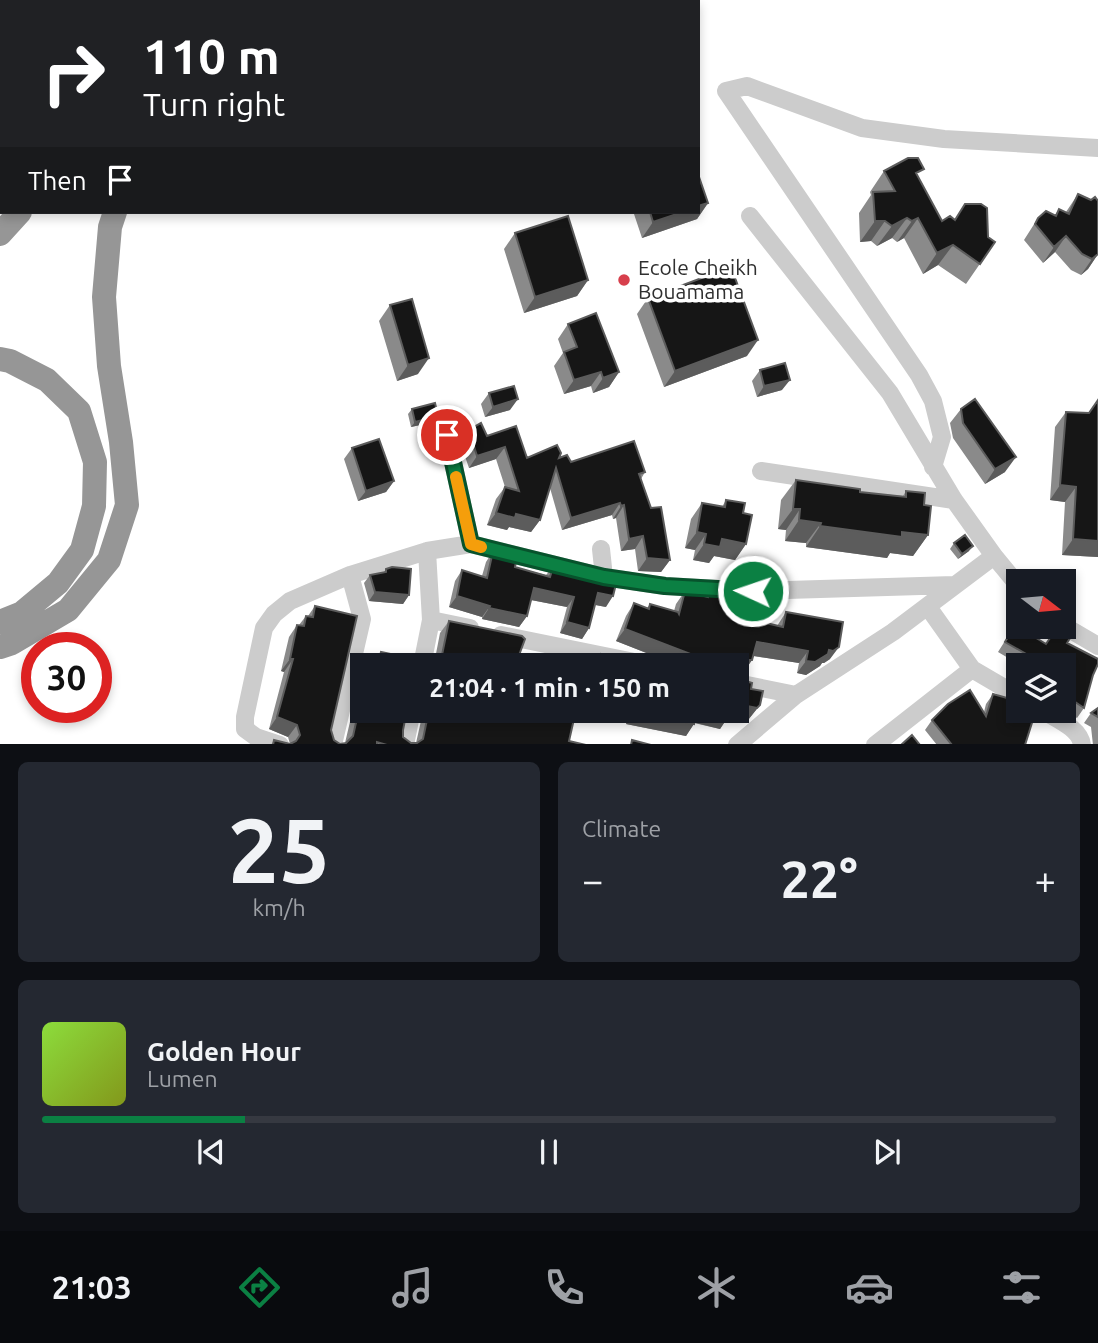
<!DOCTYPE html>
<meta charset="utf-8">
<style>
:root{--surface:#171b24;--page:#242831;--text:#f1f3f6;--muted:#9ea1a6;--line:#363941;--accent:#0b8043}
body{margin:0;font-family:Ubuntu,sans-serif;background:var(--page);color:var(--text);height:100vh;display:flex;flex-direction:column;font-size:26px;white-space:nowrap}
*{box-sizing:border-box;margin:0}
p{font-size:23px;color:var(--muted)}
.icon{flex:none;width:38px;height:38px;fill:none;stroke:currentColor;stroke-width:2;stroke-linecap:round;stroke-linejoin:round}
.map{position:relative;height:744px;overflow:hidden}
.sheet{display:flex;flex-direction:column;gap:18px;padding:18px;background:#0d0f14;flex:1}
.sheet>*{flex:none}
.banner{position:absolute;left:0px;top:0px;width:700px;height:214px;box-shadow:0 4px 10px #0003;background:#202124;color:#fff;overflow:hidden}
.needle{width:46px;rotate:106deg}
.buttons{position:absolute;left:1006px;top:569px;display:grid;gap:14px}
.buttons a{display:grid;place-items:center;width:70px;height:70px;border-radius:0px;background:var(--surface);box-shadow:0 4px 10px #0003;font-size:35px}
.speed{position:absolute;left:21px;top:632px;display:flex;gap:14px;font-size:35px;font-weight:700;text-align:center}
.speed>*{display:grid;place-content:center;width:91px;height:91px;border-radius:50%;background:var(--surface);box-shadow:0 4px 10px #0003;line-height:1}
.speed .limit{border:10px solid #d22;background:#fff;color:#111}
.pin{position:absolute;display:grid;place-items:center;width:60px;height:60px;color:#fff;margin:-30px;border:4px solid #fff;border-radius:50%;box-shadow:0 2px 7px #0007}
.me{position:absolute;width:77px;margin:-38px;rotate:273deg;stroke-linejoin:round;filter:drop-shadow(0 0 5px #0008)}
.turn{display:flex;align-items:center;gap:24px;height:147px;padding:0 28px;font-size:32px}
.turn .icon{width:91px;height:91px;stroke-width:2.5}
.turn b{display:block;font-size:49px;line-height:60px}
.then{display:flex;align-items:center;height:66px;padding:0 28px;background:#0003;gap:14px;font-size:26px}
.big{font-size:52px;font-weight:700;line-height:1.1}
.sheet .widget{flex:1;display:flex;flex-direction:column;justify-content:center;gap:10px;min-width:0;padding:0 24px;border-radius:10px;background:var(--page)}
.sheet .dial{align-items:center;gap:0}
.dial b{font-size:91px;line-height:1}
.song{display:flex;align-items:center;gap:21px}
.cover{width:84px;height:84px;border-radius:10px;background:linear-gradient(135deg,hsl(90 70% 55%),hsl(70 70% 35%))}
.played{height:7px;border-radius:4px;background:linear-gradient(90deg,var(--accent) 20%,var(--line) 20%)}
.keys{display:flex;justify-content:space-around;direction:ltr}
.heat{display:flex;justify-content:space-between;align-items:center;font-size:38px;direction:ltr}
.sheet .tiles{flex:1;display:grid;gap:18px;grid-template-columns:1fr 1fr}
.widget:last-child{grid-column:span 2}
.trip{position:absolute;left:350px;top:653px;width:399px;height:70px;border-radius:0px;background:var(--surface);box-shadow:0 4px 10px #0003;font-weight:700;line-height:70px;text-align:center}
.menu{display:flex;height:112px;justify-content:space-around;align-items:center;background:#090b0e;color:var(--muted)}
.menu .icon{width:49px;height:49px}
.menu .on{color:var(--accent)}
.menu b{font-size:32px;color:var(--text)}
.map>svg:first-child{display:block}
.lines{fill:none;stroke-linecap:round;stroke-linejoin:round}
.minor{stroke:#ccc;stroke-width:18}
.highway{stroke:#969696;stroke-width:24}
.wall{fill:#8a8a8a}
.shaded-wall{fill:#5c5c5c}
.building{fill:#161616;stroke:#5c5c5c;stroke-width:2}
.route-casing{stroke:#07532c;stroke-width:18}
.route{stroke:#0b8043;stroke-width:12}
.slow{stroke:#f59e0b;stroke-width:12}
.poi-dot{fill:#d73f4c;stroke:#fff;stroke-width:2.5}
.labels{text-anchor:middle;stroke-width:7;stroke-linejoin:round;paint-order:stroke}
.poi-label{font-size:21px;fill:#2f2f2f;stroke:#fff;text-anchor:start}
</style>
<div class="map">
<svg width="1098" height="745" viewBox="0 0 1098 745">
<rect width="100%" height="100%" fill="#fff"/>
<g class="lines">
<!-- minor -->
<path class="minor" d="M750,216L890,393L954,500L994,556L1018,585
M447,435L471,544
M933,467L942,437L933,401L919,375L726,91L747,86L862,128L944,139L1098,148
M761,471L954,500
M601,549L604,577
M928,607L972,669L1018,696
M431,620L470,628
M1064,626L1098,646
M501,635L649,665
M422,665L431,620L427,551
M737,683L796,695
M1042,710C1056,719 1080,728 1082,745
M280,745L256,737L245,729V717L264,628L274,614L290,601L350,575L427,551L471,544L604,577L665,586L753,591L954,585
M333,745L362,619L350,575
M405,745L412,710
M737,745L796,695L893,632L994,556
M875,745L972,669"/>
<!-- highway -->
<path class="highway" d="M153,2L154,0
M207,2L208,0
M230,2L231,0
M0,169L2,167
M0,234L20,212
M0,359L10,361L47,380L79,411L95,462L94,506L82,550L58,583L22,613L0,622
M0,647L12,643L68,610L109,560L127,505L121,442L109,366L104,297L110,227L115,212"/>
</g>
<!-- wall -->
<path class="wall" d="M884,171L918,177L942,221L955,219L995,242L966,284L938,265L923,274L904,238L897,242L892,238L877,246L871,241L860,242L859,213L871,195L870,192Z
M1078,194L1098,254L1088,269L1081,275L1071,270L1055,252L1043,263L1024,240L1038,218L1055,215L1059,209L1066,212Z
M708,203L697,219L642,238L634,214L635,212H698Z
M515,233L588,280L577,296L524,313L504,249Z
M648,298L747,356L664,387L637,314Z
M390,305L418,374L397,381L379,321Z
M568,324L619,372L609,387L593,393L591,386L564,394L554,366L563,353L558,339Z
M760,370L782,390L757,397L752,381Z
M489,393L510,410L485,417L481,404Z
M412,409L438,416L434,422L411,427L408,414Z
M961,409L1005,472L985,484L953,438L950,423Z
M1066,412L1098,557L1062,555L1065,502L1050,500L1055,427Z
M469,430L487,436L527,458H559L571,462L645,472L641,479L670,560L661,572L638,571L635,549L621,551L616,518L613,519L612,515L562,530L550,488L540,520L531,532L509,527L507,530L487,525L496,499L505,487L496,459L469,468L460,442Z
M352,448L394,481L386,492L358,501L344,459Z
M796,480L860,492L903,496L906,491L924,505L928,535L913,556L890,553L887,558L806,547V543L785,541L786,530L778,529L781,500Z
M726,500L743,513L746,544L735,560L714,556L709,563L693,560L695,550L685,548L691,519L702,503L722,507Z
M954,543L969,551L958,559L950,549Z
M493,551L515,567L546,575L553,567L606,607L595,605L589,628L582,639L560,633L567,607L531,600L527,616L519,627L482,619V617L449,607L455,581L462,570L482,576L486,562Z
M386,569L409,595L403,604L369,601L364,583L370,575L384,572Z
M710,589L727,614L777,626L786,612L830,659L824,663H822L820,666L806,675L797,673L799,663L753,656L752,660L743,673H737V665H677L616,641L626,616L634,603L647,608L650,604L674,611L676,604L685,591L705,596Z
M315,606L331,730L334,740L340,744L345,743L353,709L362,696L403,730V737L411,743H416L423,712V710H605L599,719L577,714L574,718L569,741L586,745H271L274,740L290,744L288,737L269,729L284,672L281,671L289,637L297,625H299L306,616H308Z
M449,621L518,658L520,665H372L381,652L434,664L440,633Z
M1015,625L1046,644L1067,643L1093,675L1084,708L1077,718L1064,710V665H1020L998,652Z
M601,654L675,665H565L571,656L599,657Z
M739,679L751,689L760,705L748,720L728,717L720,729L694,723L686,736L626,724L629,710H737Z
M993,694L1012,700L1015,695L1025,745H937L925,730L932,720L984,712L986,704Z
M1098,708V745H1093L1091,727L1084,723L1091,713Z"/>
<!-- shaded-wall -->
<path class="shaded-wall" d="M708,203L697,219L642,238L653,222L683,212H698V206Z
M907,218L892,238L877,246L892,226Z
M918,218L904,238L897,242L912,221Z
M875,221H885L871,241L860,242Z
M1066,236L1055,252L1043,263L1054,247Z
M953,245L938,265L923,274L937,253Z
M1098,254L1088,269L1081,275L1092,259Z
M588,280L577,296L524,313L535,297Z
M758,340L747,356L664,387L675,371Z
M429,358L418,374L397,381L408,365Z
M601,372L591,386L564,394L574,380Z
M619,372L609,387L593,393L603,378Z
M790,380L782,390L757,397L764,386Z
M518,399L510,410L485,417L493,407Z
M438,416L434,422L411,427L415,422Z
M505,447L496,459L469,468L477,456Z
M1016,457L1005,472L985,484L995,469Z
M394,481L386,492L358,501L366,491Z
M1060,485L1076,487L1065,502L1050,500Z
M620,503L612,515L562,530L571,518Z
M624,505L616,518L613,519L621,506Z
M793,509H800L786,530L778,529Z
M496,513L516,514L540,520L531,532L509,527L507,530L487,525Z
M799,520L821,523L806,543L785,541Z
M820,526L902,532L928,535L913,556L890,553L887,558L806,547Z
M697,532L706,534L695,550L685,548Z
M643,536L635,549L621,551L629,539Z
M722,539L746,544L735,560L714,556L709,563L693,560L704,544Z
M1073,539L1098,541V557L1062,555Z
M973,546L969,551L958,559L962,554Z
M647,558L670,560L661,572L638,571Z
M534,588L574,597L567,607L526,599Z
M375,592L409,595L403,604L369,601Z
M598,593L613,596L606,607L591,604Z
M457,596L490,606L482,617L449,607Z
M489,608L527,616L519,627L482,619Z
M567,622L589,628L582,639L560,633Z
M625,629L719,665H677L616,641Z
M757,642L808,651L799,663L748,655Z
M839,647L830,659L824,663H822L820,666L806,675L797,673L806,661L829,650Z
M290,659H293L284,672L281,671Z
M742,660H752L743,673H737V666Z
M1053,661L1071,667L1064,677V665H1051Z
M737,704L760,705L748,720L728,717L720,729L688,721L695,710H737Z
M574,710H605L599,719L577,714L573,720Z
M634,712L694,724L686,736L626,724Z
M277,717L297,725L288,737L269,729Z"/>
<!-- building -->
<path class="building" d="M908,158H918L924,169L916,173L942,221L950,216L955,220L965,204H981L987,208L988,237L995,242L980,264L953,245L937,253L918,218L912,221L907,218L892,226L885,221H875L873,192L895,191L884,171Z
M698,174L708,203L698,206Z
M1078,194L1091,200L1095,197L1098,201V254L1092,259L1082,254L1066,236L1054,247L1035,224L1038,218L1046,211L1056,216L1059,209L1069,214Z
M650,212H683L653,222Z
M568,216L588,280L535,297L515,233Z
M731,267L758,340L675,371L648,298Z
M412,299L429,358L408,365L390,305Z
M596,313L619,372L603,378L601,372L574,380L564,352L577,347L568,324Z
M785,363L790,380L764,386L760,370Z
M514,386L518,399L493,407L489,393Z
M975,399L1016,457L995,469L963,423L961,409Z
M1098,400V541L1073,539L1076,487L1060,485L1066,412L1089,413Z
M435,403L438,416L415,422L412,409Z
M481,423L487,436L516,426L527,458L557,445L561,453L559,458L567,455L571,462L634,441L645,472L639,474L651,508L661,507L670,560L647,558L643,536L629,539L624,505L621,506L620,503L571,518L556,468L540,520L516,514L515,518L496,513L505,487L519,491L505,447L477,456L469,430Z
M379,439L394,481L366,491L352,448Z
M796,480L860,489V492L906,497V491L925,493L924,505L931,506L928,535L902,532V537L820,526L821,523L799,520L800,509H793Z
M726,500L745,503L743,513L752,515L746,544L722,539L720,547L704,544L706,534L697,532L702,503L725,507Z
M965,535L973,546L962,554L954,543Z
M493,551L517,557L515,567L550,577L553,567L617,580L613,596L598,593L589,628L567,622L574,597L534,588L527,616L489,608L490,606L457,596L462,570L487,578Z
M392,567L411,569L409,595L375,592L370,575L386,572V569Z
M710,589L731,592L727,614L783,627L786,612L843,622L839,647L833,651L829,650L828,654L815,662L806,661L808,651L757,642L752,660H742L737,666V665H719L625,629L634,603L649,609L650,604L678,612L679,614L685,591L708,597Z
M315,606L357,616L331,730L334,740L340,744L346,743L353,736L362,696V710H407L403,730V737L411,743H417L423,739L429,710H576L569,741L586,745H387L377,742V745H273L274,740L290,744L296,741L300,735L297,725L277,717L293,659H290L297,625L304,626L306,616L313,617Z
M449,621L522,636L525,639L518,658L522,659L520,665H378L381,652L437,664L442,655Z
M1015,625L1046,644L1056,629L1070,638L1067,643L1098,659V664L1093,675L1084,708L1065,695L1070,685L1067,684L1071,667L1053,661L1052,665H1037L1026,658L1028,655L1005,642Z
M601,654L675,665H571V656L601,657Z
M737,674L739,679L752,683L751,689L763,691L760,705L757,708L737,704Z
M970,690L986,716L993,694L1014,700L1015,695L1018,696V710H1036L1025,745H952L932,720L948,704Z
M1098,708V717L1091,713Z
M635,710H696L694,724L634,712Z
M704,710H730L728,716Z
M912,735L920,745H901Z
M632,740L651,745H631Z"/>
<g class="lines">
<!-- route casing -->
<g class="route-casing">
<path id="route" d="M447,435L471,544L604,577L665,586L753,591"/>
</g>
<!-- route -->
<use href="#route" class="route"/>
<!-- slow -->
<path class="slow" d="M456,477L471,544L481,547"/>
</g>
<!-- markers -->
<circle class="poi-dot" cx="624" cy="280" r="7"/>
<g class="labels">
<!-- poi labels -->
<g class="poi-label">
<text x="638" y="275">Ecole Cheikh<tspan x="638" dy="24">Bouamama</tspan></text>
</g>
</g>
</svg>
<div class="buttons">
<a><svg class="needle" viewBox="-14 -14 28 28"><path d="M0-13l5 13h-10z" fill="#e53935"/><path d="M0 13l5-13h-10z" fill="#9ea1a6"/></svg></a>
<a><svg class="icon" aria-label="layers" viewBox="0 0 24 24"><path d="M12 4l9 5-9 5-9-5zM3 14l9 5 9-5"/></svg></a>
</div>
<div class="speed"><div class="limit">30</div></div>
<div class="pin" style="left:447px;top:435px;background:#d93025"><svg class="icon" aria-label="arrive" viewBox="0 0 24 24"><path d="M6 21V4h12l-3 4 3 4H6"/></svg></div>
<svg class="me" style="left:753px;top:591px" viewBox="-20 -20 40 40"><circle r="17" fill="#0b8043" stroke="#fff" stroke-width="3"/><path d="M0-11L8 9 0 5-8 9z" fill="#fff"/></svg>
<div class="trip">21:04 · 1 min · 150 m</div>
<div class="banner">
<div class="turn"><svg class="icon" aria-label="right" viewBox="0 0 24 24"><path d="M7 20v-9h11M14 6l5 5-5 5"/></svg><div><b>110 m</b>Turn right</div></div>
<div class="then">Then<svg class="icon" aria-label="arrive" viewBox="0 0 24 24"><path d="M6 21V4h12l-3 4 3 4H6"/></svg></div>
</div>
</div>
<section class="sheet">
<div class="tiles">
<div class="widget dial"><b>25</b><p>km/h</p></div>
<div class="widget"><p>Climate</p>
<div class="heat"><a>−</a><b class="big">22°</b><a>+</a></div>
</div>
<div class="widget">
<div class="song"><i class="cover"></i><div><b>Golden Hour</b><p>Lumen</p></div></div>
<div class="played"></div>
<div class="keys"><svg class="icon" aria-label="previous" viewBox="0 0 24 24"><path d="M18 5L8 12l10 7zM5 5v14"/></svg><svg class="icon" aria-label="pause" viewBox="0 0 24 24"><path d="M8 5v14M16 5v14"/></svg><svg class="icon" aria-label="next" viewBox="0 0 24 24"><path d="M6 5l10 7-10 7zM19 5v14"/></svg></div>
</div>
</div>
</section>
<nav class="menu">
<b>21:03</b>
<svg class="icon on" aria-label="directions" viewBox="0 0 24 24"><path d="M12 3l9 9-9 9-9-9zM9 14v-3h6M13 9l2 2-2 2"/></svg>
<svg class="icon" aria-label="music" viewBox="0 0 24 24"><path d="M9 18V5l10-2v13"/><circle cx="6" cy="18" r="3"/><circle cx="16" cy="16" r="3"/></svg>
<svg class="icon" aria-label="phone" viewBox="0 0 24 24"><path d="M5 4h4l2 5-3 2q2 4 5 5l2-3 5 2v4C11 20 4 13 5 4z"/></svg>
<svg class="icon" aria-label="climate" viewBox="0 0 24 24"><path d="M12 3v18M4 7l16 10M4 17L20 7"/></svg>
<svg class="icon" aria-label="car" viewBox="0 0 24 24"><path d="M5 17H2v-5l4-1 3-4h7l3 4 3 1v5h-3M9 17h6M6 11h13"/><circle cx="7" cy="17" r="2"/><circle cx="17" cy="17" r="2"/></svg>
<svg class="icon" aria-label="filters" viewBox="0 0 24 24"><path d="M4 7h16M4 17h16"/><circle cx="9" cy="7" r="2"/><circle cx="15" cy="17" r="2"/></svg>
</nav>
